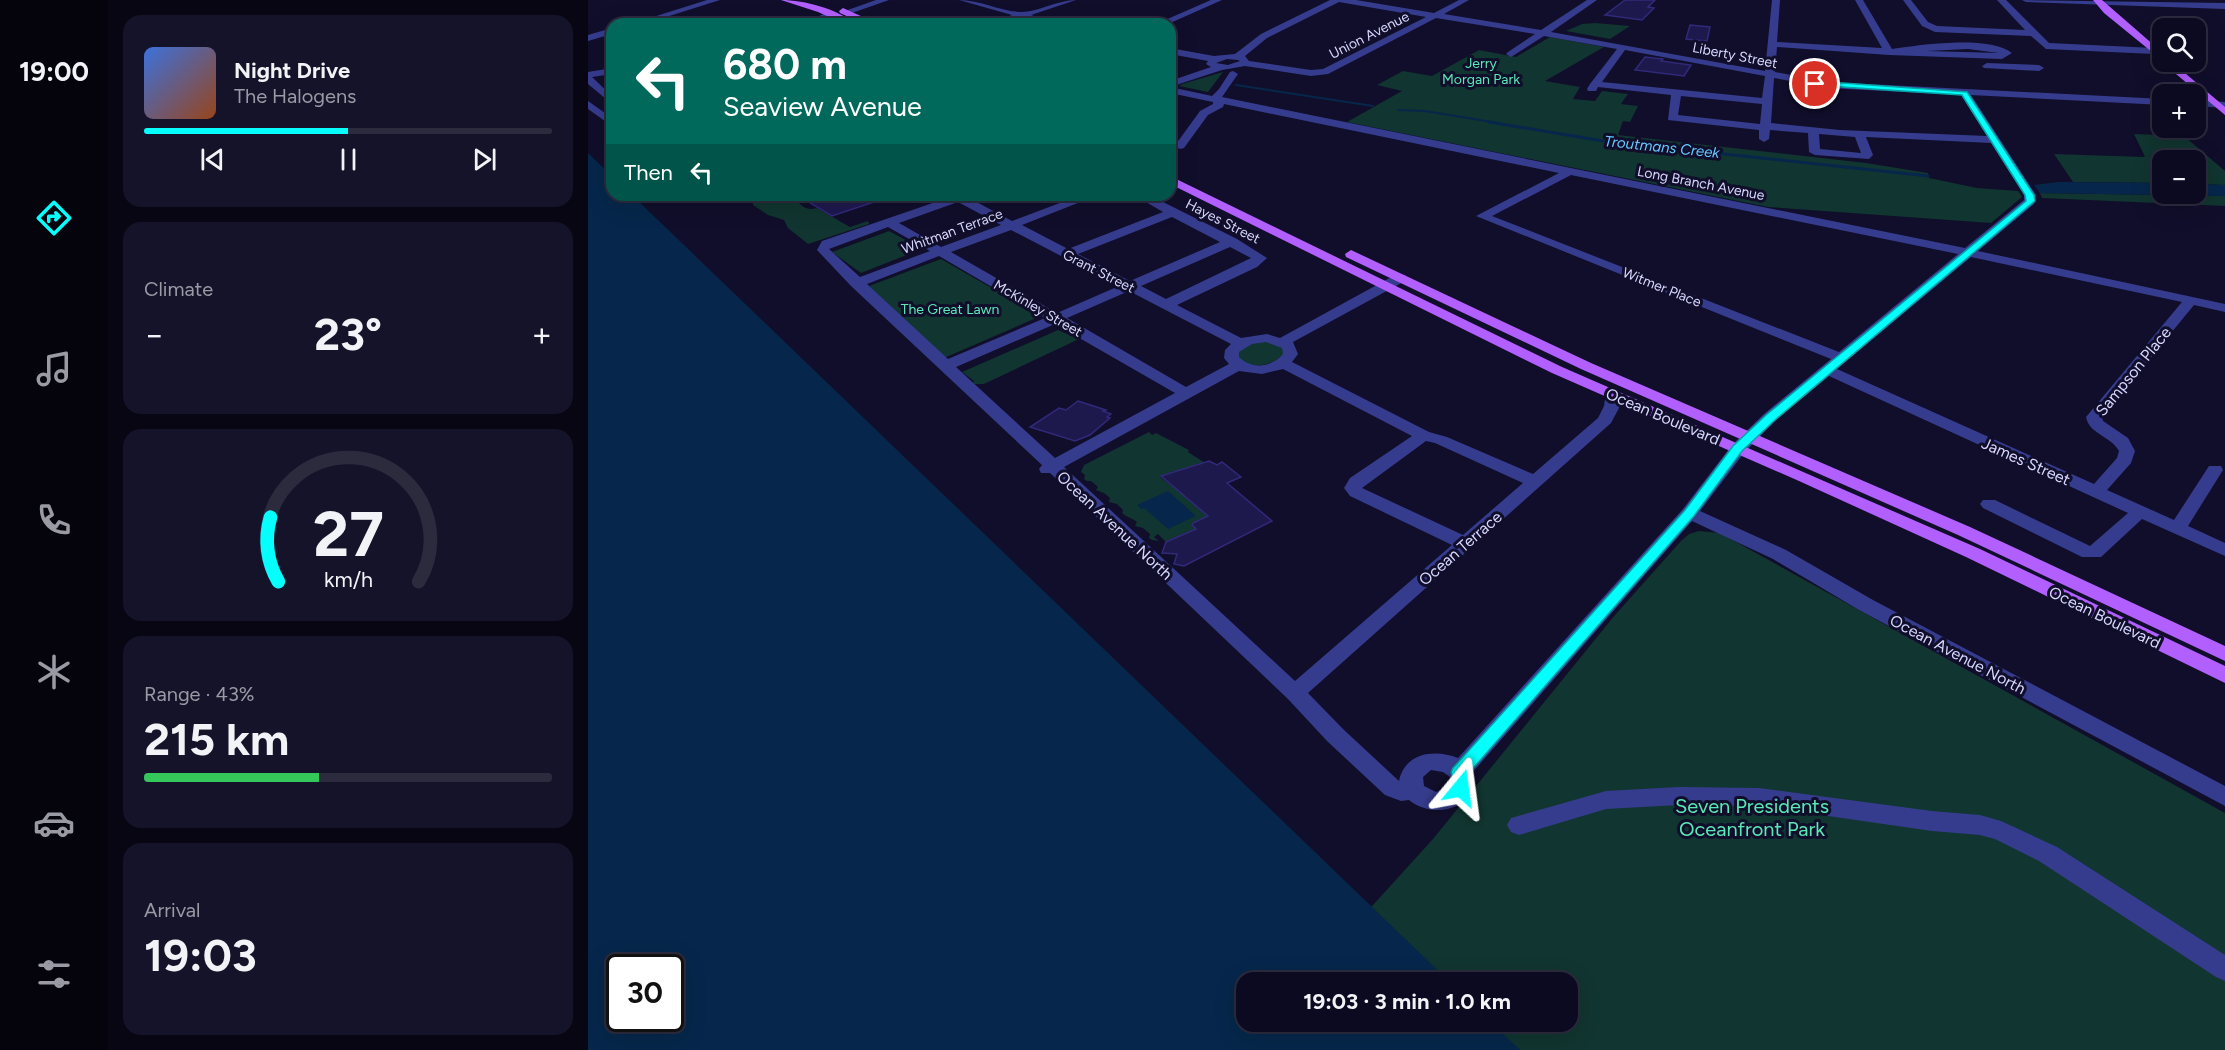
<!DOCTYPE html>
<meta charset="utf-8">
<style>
:root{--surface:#0c0a20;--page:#151329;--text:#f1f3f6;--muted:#9a9aa5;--line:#2c2b3e;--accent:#04fffd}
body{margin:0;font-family:Figtree,sans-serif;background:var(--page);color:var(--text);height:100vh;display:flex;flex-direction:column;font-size:22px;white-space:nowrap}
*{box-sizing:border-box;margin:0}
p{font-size:20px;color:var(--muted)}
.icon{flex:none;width:33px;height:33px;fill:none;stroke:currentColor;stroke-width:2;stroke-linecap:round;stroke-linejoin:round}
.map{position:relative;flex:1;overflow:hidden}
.details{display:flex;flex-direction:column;gap:15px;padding:15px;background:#070612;width:480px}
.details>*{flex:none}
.top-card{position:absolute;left:18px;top:18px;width:570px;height:183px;border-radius:18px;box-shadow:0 6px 24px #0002,0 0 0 2px var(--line);background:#00695c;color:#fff;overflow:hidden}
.controls{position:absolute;left:1564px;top:18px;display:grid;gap:12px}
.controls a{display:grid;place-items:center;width:54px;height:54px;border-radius:12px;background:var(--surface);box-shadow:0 6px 24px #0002,0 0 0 2px var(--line);font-size:30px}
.speed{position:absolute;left:18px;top:954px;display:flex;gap:12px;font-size:30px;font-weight:700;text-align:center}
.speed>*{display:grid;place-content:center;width:78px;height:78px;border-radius:50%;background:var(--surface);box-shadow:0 6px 24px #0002,0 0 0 2px var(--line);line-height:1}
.speed .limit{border:3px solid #111;border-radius:9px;background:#fff;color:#111}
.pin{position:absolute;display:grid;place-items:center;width:51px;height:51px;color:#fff;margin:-26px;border:3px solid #fff;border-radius:50%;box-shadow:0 2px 6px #0007}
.me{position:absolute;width:66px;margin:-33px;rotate:16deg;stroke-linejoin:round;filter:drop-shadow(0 0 4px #0008)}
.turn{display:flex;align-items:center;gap:21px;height:126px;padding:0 18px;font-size:27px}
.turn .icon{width:78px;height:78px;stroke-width:2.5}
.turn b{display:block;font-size:42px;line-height:51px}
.then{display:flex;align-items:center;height:57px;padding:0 18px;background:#0003;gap:12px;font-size:22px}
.big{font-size:45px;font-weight:700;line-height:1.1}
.details .tile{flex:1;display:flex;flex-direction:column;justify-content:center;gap:9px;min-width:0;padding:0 21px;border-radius:18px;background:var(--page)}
.details .dial{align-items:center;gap:0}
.dial svg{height:156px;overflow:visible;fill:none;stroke:var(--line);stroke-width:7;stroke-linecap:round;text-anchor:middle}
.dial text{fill:var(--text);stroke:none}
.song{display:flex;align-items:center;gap:18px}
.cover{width:72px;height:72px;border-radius:9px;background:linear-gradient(135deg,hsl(220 70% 55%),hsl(20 70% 35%))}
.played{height:6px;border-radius:3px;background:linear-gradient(90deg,var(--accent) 50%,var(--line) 50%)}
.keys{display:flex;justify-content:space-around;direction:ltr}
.heat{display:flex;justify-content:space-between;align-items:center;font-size:33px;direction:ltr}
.charge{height:9px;border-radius:4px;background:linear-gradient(90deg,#34c759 43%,var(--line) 0)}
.trip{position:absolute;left:648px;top:972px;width:342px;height:60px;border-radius:18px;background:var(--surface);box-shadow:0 6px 24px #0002,0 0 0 2px var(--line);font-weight:700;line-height:60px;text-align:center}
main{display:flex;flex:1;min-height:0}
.menu{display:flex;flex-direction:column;width:108px;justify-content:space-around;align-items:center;background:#05040d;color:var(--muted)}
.menu .icon{width:42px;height:42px}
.menu .current{color:var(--accent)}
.menu b{font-size:27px;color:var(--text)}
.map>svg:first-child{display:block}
.green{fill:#113530}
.water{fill:#06274b;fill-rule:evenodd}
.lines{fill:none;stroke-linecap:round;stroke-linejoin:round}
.stream-far1{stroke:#06274b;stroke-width:2}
.stream{stroke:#06274b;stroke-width:3}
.building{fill:#1e194d;stroke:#31297a;stroke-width:1.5}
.minor{fill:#363c8d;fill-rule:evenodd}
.major{fill:#b25fff;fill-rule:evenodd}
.route{fill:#04fffd;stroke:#03a6a4;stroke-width:1.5}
.labels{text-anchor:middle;stroke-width:6;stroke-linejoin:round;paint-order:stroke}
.far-street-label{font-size:14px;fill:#d8d8ff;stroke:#100e2a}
.far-park-label{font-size:14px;fill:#5ae9b6;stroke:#100e2a}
.far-water-label{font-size:15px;font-style:italic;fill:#66c9ff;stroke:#100e2a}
.street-label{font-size:16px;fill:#d8d8ff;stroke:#100e2a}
.near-park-label{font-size:20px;fill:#5ae9b6;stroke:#100e2a}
</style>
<main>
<nav class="menu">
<b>19:00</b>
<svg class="icon current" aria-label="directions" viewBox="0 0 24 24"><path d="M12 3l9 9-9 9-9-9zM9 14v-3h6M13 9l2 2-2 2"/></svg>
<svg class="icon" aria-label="music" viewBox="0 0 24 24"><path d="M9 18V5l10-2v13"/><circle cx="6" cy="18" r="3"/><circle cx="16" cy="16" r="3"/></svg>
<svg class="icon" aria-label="phone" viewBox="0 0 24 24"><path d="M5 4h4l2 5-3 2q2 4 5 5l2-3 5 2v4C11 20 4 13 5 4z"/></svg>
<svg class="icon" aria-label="climate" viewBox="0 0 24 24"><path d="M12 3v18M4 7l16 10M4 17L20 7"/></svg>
<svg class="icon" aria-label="car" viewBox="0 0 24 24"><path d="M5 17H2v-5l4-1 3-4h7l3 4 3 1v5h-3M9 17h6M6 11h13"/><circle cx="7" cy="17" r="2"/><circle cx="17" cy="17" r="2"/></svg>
<svg class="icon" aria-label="filters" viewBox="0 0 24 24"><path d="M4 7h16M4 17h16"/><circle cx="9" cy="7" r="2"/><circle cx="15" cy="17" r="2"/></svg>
</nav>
<section class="details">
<div class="tile">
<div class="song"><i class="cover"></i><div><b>Night Drive</b><p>The Halogens</p></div></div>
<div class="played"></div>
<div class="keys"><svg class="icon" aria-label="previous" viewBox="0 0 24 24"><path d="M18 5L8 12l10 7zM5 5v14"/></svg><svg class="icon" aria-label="pause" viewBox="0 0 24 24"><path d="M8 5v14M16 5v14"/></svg><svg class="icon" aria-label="next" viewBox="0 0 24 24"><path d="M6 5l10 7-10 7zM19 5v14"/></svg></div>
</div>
<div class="tile"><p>Climate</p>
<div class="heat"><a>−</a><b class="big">23°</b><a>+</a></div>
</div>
<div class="tile dial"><svg viewBox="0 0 100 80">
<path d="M14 69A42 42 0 1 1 86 69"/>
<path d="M14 69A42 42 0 0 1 10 36" stroke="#04fffd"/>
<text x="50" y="56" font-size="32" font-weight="700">27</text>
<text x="50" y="72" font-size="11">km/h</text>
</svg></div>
<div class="tile"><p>Range · 43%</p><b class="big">215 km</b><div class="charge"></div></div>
<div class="tile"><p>Arrival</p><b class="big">19:03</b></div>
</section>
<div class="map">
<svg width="1637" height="1050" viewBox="0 0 1637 1050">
<rect width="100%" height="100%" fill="#100e2a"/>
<!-- green -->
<path class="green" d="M1007,23L1042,26L1022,39L978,31L994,24Z
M962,37L1016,47L957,81L992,87L985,99L1007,101L1014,91L1040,94L1033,104L1050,106L1042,122L1035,121L1030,135L1278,163L1340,173L1341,178L1389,188L1430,191L1434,197L1403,223L1180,207L759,122L814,91L789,85L815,71L844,76L891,50L928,57Z
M635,72L620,92L591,86L594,84Z
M1546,134L1596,136L1637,171V185L1608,184V160H1575V183L1485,182L1466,154L1557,157Z
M1452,193L1637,196V206L1454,198Z
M164,195H209L218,201L211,203C217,209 221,210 229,208L262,227L280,221L281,224L220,244L200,228L196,220L180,215L165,205Z
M301,231L334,249L273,273L244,252Z
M353,259L453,316L356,358L281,286Z
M470,330L491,339L396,384H385L386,381L374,372Z
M680,341L693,344L697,353C683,366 670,368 652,362L650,352L664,343Z
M561,432L564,435L568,433L601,450L600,452L617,463L609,464L589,473L586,471L572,477L593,493L595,492L616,513L627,507L626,513L605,523L604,526L608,529L578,542L570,534L566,537L571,541L564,540L561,538L562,534L555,528L547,526L549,522C544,518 538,517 534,513L535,510L529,504L521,502L522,498L516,493L508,490L510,487L503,481H499L496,479L497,475L493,472L496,465Z
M1111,531L1132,533L1637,813V1050H780L743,1022H980V982H715L845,839L1027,615L1093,541L1101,534Z"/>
<!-- water -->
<path class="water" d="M0,153L24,176V195H44L862,982H658V1022H903L932,1050H0ZM32,968H82V1018H32Z
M1470,182L1575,183V194H1608V184L1637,185V196L1452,193L1446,185Z
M580,491L608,516L580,529L556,508L553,509L549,505Z"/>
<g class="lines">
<!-- stream-far1 -->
<path class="stream-far1" d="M648,85L785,106
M810,110L837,111L910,123"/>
<!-- stream -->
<path class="stream" d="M901,122L1015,141L1340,176"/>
</g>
<!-- building -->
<path class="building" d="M1037,0H1067L1060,7L1066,8L1054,20L1017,15Z
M1102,25L1122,27L1119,41L1098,39Z
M1057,57L1075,59L1073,61L1103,65L1096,76L1047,70Z
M209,195H300L301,197L244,216Z
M490,401L518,410L515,411L523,414L519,417L522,418L502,435L487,441L442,427L471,408L478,410Z
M621,461L629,465L634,462L653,477L639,483L684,521L596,566L586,564L589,554L574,553L578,542L608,529L604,525L605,523L620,516L573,476Z"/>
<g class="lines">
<!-- minor -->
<path class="minor" d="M119,0H132L56,24H43Z
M288,0H301L261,14L254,12Z
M371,0C392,0 411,11 432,12C448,13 469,0 488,0L443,15L471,24C458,24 442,18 433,18C422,19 412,24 400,24L424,15Z
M623,0H634L580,24H568Z
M742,0H768L846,13L871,0H881L856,14L953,30L999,0H1009L963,32L1177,71L1184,0H1192L1189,42L1294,48L1267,0H1275L1304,49C1332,45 1401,35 1424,53L1414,59L1301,55L1189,47L1187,72L1240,82L1575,99V105L1383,95L1448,195L1446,204L1390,251L1637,304V312L1606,305L1514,417L1515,421L1540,438L1547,451L1543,463L1519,490L1586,520L1621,466H1633L1635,470L1600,526L1637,543V556L1554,519L1513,557H1494L1395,508L1392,504L1395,500H1407L1502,546L1540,513L1241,376L1188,420L1156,453L1112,511L1198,550L1285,600L1637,786V806L1271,610L1185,559L1104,521L884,773C889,810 846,820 821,800L813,801L797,795L739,741L700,699L462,473H453L451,469L454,465L263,286L229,250L234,241L368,195H385L381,198L424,221L493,195H510L434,225L480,249L575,212L546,195H561L649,239L679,258L669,267L589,305L653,338L679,334L692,338L807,275H817L819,278L817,281L705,342L710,354L704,362L841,432L859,437L945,474L1010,418L1016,406L1018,392H1030L1032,406L1023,423L720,693L755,729L811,781C817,752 847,749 870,758L1095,509L1144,445L1176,414L1243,359L888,216L971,173L636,104L635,107L620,115L596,148L592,149L586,146L588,144L612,111L625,104V102L582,93V87L624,96L631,89L642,72L645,71L650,74L634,97L1377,248L1436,200V195L1403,143L1278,137L1285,155L1281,159L1227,155L1221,152L1220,133L1182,130L1181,139L1176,142L1171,139V130L1080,120L1083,95L1010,87L1008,91H1000L999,89L1002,84L1029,49L956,36L923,57L918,54L920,52L947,34L848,18L740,74L723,76L657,66L634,70L582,87V81L623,67L618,64L620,61L582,54V48L626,56L647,54L673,34ZM751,2L838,17L735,69L723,70L661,61L657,56L679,38ZM1380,49L1411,53L1339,51ZM1037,50L1177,76L1174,98L1014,82ZM639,59L650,60L652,61L640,65L628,63ZM1186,78L1240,88L1373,95L1399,136L1252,130L1183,123ZM1093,96L1174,104L1172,124L1090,115ZM1231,134L1267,137L1273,153L1232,149ZM983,175L1370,254L1251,352L904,216ZM370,202L413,225L353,247L311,223ZM584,217L632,242L542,281L490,254ZM300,227L342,251L272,277L241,249ZM423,230L531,286L469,313L363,252ZM642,247L663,258L578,299L553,286ZM351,256L457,318L360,359L279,284ZM1383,257L1594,302L1498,417C1501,434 1523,436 1531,451L1529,458L1506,484L1249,369ZM541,291L643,344L637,350L636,358L641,364L598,387L479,318ZM467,324L587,393L467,458L368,367ZM678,342L694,348L695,354C684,367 664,370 651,357V352L664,344ZM695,369L824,436L762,478L756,488L762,496L864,545L707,681L476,467L651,371L674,374ZM838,441L847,443L935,483L875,535L774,488ZM843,770L855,772L862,777L860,787L848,792L836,786L835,777Z
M1315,0H1323L1340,22L1349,26L1437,30L1409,0H1418L1461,43L1566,48L1571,51L1566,54L1458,49L1443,36L1347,32L1334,26Z
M1434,0L1637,3V9L1438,2Z
M240,12L247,14L226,24H214Z
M24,28V34L0,41V35Z
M1399,63L1451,65L1456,68L1451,71L1396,68L1394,66Z
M24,68V74L4,77L24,96V104L0,84V72Z
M1608,100L1637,102V108L1608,106Z
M0,101L24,118V126L0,109Z
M1091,787L1171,788L1344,811L1392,815L1413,821L1469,847L1637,955V981L1628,977L1451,861L1407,839L1392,835L1344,831L1171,806L1091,805L1018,809L931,835L923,832L919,825L923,818L1018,791Z"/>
<!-- major -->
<path class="major" d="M193,0C217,0 249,9 268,24H257L230,12Z
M1505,0H1514L1575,53V61L1516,13Z
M255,8L286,22L287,24H276L252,13L251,11Z
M1575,61L1584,62L1637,107V115L1576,64Z
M582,176L974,367L1392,549L1637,666V683L1378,557L1211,481L964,373L582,184Z
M763,250L1003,363L1382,527L1637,646V661L1370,535L993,369L758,257L757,254Z"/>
</g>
<!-- route -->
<path class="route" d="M1227,81L1379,92L1446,195L1447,201L1187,420L1154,451L1106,516L880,774L883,781L879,793L873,795L867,793L863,772L865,768L1097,510L1145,446L1178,415L1438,201L1437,195L1374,95L1224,85V82Z"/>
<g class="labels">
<!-- far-street labels -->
<g class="far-street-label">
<text transform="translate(781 35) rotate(-27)" y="5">Union Avenue</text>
<text transform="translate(1147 55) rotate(11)" y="5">Liberty Street</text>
<text transform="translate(1113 183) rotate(11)" y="5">Long Branch Avenue</text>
<text transform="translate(635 221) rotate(27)" y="5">Hayes Street</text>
<text transform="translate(364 231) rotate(-20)" y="5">Whitman Terrace</text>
<text transform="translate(511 271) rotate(27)" y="5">Grant Street</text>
<text transform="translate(1074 287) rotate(22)" y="5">Witmer Place</text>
<text transform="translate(450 308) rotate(30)" y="5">McKinley Street</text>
</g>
<!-- far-park labels -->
<g class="far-park-label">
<text x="893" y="68">Jerry<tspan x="893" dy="16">Morgan Park</tspan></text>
<text x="362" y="314">The Great Lawn</text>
</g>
<!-- far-water labels -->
<g class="far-water-label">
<text transform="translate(1074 147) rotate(6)" y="5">Troutmans Creek</text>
</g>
<!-- street labels -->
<g class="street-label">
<text transform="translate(1545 371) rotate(-51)" y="6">Sampson Place</text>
<text transform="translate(1075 416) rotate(23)" y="6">Ocean Boulevard</text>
<text transform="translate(1438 461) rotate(24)" y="6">James Street</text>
<text transform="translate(527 525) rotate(43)" y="6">Ocean Avenue North</text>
<text transform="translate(872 548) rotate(-41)" y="6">Ocean Terrace</text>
<text transform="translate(1517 617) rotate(26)" y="6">Ocean Boulevard</text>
<text transform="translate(1370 654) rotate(28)" y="6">Ocean Avenue North</text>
</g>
<!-- near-park labels -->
<g class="near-park-label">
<text x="1164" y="813">Seven Presidents<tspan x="1164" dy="23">Oceanfront Park</tspan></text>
</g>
</g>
</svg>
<div class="controls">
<a><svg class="icon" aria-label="search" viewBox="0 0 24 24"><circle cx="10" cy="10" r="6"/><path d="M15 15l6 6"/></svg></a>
<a>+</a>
<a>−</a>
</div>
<div class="speed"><div class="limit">30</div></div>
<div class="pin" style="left:1227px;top:84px;background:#d93025"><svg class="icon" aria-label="arrive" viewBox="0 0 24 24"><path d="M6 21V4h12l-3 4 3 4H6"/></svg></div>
<svg class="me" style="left:873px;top:788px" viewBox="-20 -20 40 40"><path d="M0-17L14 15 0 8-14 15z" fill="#04fffd" stroke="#fff" stroke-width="4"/></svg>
<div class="trip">19:03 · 3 min · 1.0 km</div>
<div class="top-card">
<div class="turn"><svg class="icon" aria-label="left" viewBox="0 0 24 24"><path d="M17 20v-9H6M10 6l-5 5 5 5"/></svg><div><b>680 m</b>Seaview Avenue</div></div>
<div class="then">Then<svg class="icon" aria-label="left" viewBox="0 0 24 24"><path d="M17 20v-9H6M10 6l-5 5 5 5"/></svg></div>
</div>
</div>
</main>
